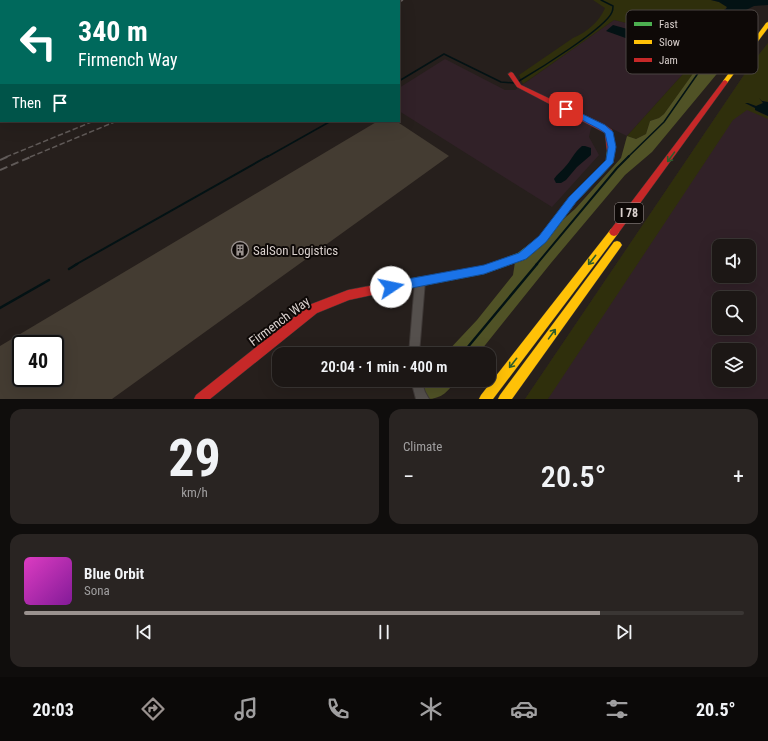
<!DOCTYPE html>
<meta charset="utf-8">
<style>
:root{--surface:#1c1715;--page:#292422;--text:#f1f3f6;--muted:#a09fa0;--line:#3a3634;--accent:#9a928f}
body{margin:0;font-family:"Roboto Condensed",sans-serif;background:var(--page);color:var(--text);height:100vh;display:flex;flex-direction:column;font-size:15px;white-space:nowrap}
*{box-sizing:border-box;margin:0}
p{font-size:13px;color:var(--muted)}
.icon{flex:none;width:22px;height:22px;fill:none;stroke:currentColor;stroke-width:2;stroke-linecap:round;stroke-linejoin:round}
.map{position:relative;height:399px;overflow:hidden}
.side{display:flex;flex-direction:column;gap:10px;padding:10px;background:#0f0d0c;flex:1}
.side>*{flex:none}
.banner{position:absolute;left:0px;top:0px;width:400px;height:122px;box-shadow:0 4px 16px #0002,0 0 0 1px var(--line);background:#00695c;color:#fff;overflow:hidden}
.controls{position:absolute;left:712px;top:239px;display:grid;gap:8px}
.controls a{display:grid;place-items:center;width:44px;height:44px;border-radius:8px;background:var(--surface);box-shadow:0 4px 16px #0002,0 0 0 1px var(--line);font-size:20px}
.speed{position:absolute;left:12px;top:335px;display:flex;gap:8px;font-size:20px;font-weight:700;text-align:center}
.speed>*{display:grid;place-content:center;width:52px;height:52px;border-radius:50%;background:var(--surface);box-shadow:0 4px 16px #0002,0 0 0 1px var(--line);line-height:1}
.speed .limit{border:2px solid #111;border-radius:6px;background:#fff;color:#111}
.pin{position:absolute;display:grid;place-items:center;width:34px;height:34px;color:#fff;margin:-17px;border-radius:8px;box-shadow:0 2px 6px #0006}
.me{position:absolute;width:44px;margin:-22px;rotate:79deg;stroke-linejoin:round;filter:drop-shadow(0 0 3px #0008)}
.turn{display:flex;align-items:center;gap:14px;height:84px;padding:0 12px;font-size:18px}
.turn .icon{width:52px;height:52px;stroke-width:2.5}
.turn b{display:block;font-size:28px;line-height:34px}
.then{display:flex;align-items:center;height:38px;padding:0 12px;background:#0003;gap:8px;font-size:15px}
.big{font-size:30px;font-weight:600;line-height:1.1}
.side .widget{flex:1;display:flex;flex-direction:column;justify-content:center;gap:6px;min-width:0;padding:0 14px;border-radius:12px;background:var(--page)}
.side .dial{align-items:center;gap:0}
.dial b{font-size:52px;line-height:1}
.song{display:flex;align-items:center;gap:12px}
.cover{width:48px;height:48px;border-radius:6px;background:linear-gradient(135deg,hsl(310 70% 55%),hsl(290 70% 35%))}
.played{height:4px;border-radius:2px;background:linear-gradient(90deg,var(--accent) 80%,var(--line) 80%)}
.keys{display:flex;justify-content:space-around;direction:ltr}
.heat{display:flex;justify-content:space-between;align-items:center;font-size:22px;direction:ltr}
.side .tiles{flex:1;display:grid;gap:10px;grid-template-columns:1fr 1fr}
.widget:last-child{grid-column:span 2}
.trip{position:absolute;left:272px;top:347px;width:224px;height:40px;border-radius:12px;background:var(--surface);box-shadow:0 4px 16px #0002,0 0 0 1px var(--line);font-weight:600;line-height:40px;text-align:center}
.dock{display:flex;height:64px;justify-content:space-around;align-items:center;background:#0b0908;color:var(--muted)}
.dock .icon{width:28px;height:28px}
.dock .current{color:var(--accent)}
.dock b{font-size:18px;color:var(--text)}
.map>svg:first-child{display:block}
.industrial{fill:#312128;fill-rule:evenodd}
.green{fill:#2f2f0c}
.forest{fill:#505226}
.water{fill:#031214}
.lines{fill:none;stroke-linecap:round;stroke-linejoin:round}
.stream-far2{stroke:#031214;stroke-width:1.5}
.stream-far1{stroke:#031214;stroke-width:2}
.stream{stroke:#031214;stroke-width:2.5}
.building{fill:#443c32;fill-rule:evenodd}
.street-casing{stroke:#3f3937;stroke-width:2}
.fast-casing{stroke:#3f3937;stroke-width:1}
.slow-casing{stroke:#3f3937;stroke-width:1}
.jam-casing{stroke:#3f3937;stroke-width:1}
.street{fill:#55504d;fill-rule:evenodd}
.fast{fill:#4caf50;fill-rule:evenodd}
.slow{fill:#ffc107;fill-rule:evenodd}
.jam{fill:#c62828;fill-rule:evenodd}
.rail-far1{stroke:#605a58;stroke-width:1.5;stroke-dasharray:5.5 2.5;stroke-linecap:butt}
.rail{stroke:#605a58;stroke-width:2;stroke-dasharray:8 4;stroke-linecap:butt}
.oneway{stroke:#2d5c2c}
.route{fill:#1a73e8;stroke:#114b97}
.labels{text-anchor:middle;stroke-width:4;stroke-linejoin:round;paint-order:stroke}
.shield{fill:#0e0907;stroke:#9c9492;stroke-width:1}
.shield-label{font-size:12px;font-weight:bold;fill:#d9d0cd}
.poi-label{font-size:13px;fill:#d9d0cd;stroke:#0e0907;text-anchor:start}
.street-label{font-size:13px;fill:#d9d0cd;stroke:#0e0907}
.key{fill:#0e0907;stroke:#4b4542;stroke-width:1}
.key-label{font-size:11px;fill:#d9d0cd}
</style>
<div class="map">
<svg width="768" height="399" viewBox="0 0 768 399">
<rect width="100%" height="100%" fill="#261f1c"/>
<!-- industrial -->
<path class="industrial" d="M0,0H128L1,1L0,23Z
M614,20L711,43L627,136L600,123L591,128L589,137L599,155L552,207L399,111V88L445,59L505,90H515Z
M768,43V399H525L750,66ZM719,246H749V276H719ZM719,298H749V328H719ZM719,350H749V380H719Z"/>
<!-- green -->
<path class="green" d="M593,0H711L719,2L727,7L723,11L689,25L687,27V30L706,24L712,21L719,22L717,19L726,17L725,16L736,12L730,23L664,114L659,118L650,121L646,134L636,139L627,136L711,43L614,20L523,84L519,75L573,38C586,33 600,21 605,8Z
M768,43V102L762,101L760,99L763,103L756,106L745,103L755,108L756,111L768,116V119L747,110L733,120L548,399H525L750,66Z"/>
<!-- forest -->
<path class="forest" d="M735,15L755,28L652,152L625,175L551,263L478,354H445L477,320L513,275L515,262L575,209L621,158L627,136L636,139L646,134L650,121L659,118L664,114Z
M421,380H457C448,391 442,399 427,399Z"/>
<!-- water -->
<path class="water" d="M711,0H768V5L754,6L746,10V12L732,13V15L725,16L726,18H718L719,22L712,21C704,27 695,27 685,31L682,29L726,9L727,7L719,2Z
M613,25L649,35L645,45L606,31Z
M759,98L762,101L768,102V116L755,110V108L745,103H748L756,106L763,103Z
M582,146H585L591,148V155L577,167L566,180L561,183H556L554,179C557,174 561,172 565,167C571,161 574,152 582,146Z"/>
<g class="lines">
<!-- stream-far2 -->
<path class="stream-far2" d="M320,1L323,0
M399,81L444,54L501,82L515,83
M519,81C536,71 606,28 612,12C613,10 613,8 613,6L601,0
M267,157L331,121
M628,157L664,122L717,46L718,42L728,37L733,25L738,23L737,20L743,17L740,12"/>
<!-- stream-far1 -->
<path class="stream-far1" d="M75,265L268,156
M536,265L617,168L629,156"/>
<!-- stream -->
<path class="stream" d="M69,269L77,264
M0,308L49,280
M462,354L537,264
M429,385L435,380"/>
</g>
<!-- building -->
<path class="building" d="M378,121H396L449,156L112,399H0V346ZM21,344H55V378H21Z"/>
<g class="lines">
<!-- street casing -->
<g class="street-casing">
<path id="street" d="M420,277L423,278L425,281L419,354H409L415,281L417,278Z
M411,380H421L425,392L429,399H416Z"/>
</g>
<!-- fast casing -->
<g class="fast-casing">
<path id="fast" d="M611,148L615,151L613,163L576,202L546,242L526,259L484,274L396,291L392,289L391,286L392,283L396,281L484,266L518,253L540,236L570,198L606,160L607,151Z"/>
</g>
<!-- slow casing -->
<g class="slow-casing">
<path id="slow" d="M768,22V28L727,83H723V81L766,23Z
M614,228L617,229L619,232L617,235L493,399H479L481,395L611,229Z
M617,241L620,242L622,245L620,248L512,399H498L500,395L614,242Z"/>
</g>
<!-- jam casing -->
<g class="jam-casing">
<path id="jam" d="M511,72L513,73L521,85L605,125L612,130L615,151L614,153L611,154L607,151L605,133L517,87L508,74Z
M725,80L728,82L617,235L614,236L611,235L609,232L611,229L723,81Z
M396,281L400,283L401,286L400,289L349,300L317,313L210,399H194L196,395L309,305L348,290Z"/>
</g>
<!-- street -->
<use href="#street" class="street"/>
<!-- fast -->
<use href="#fast" class="fast"/>
<!-- slow -->
<use href="#slow" class="slow"/>
<!-- jam -->
<use href="#jam" class="jam"/>
<!-- rail-far1 -->
<path class="rail-far1" d="M387,1L390,0
M399,2L403,0
M6,157L94,121
M30,157L117,121"/>
<!-- rail -->
<path class="rail" d="M0,160L9,156
M0,170L33,156"/>
</g>
<!-- one-way arrows -->
<defs><path id="oneway-shaft" d="M-6 0H5M1.5-3L5.5 0L1.5 3" fill="none" stroke-width="1.6" stroke-linecap="round" stroke-linejoin="round"/></defs>
<g class="oneway">
<use href="#oneway-shaft" transform="translate(671 157) rotate(126)"/>
<use href="#oneway-shaft" transform="translate(592 260) rotate(128)"/>
<use href="#oneway-shaft" transform="translate(552 334) rotate(-54)"/>
<use href="#oneway-shaft" transform="translate(513 363) rotate(128)"/>
</g>
<!-- route -->
<path class="route" d="M566,106L605,125L613,132L616,147L613,163L576,202L546,242L526,259L484,274L391,292L387,290L385,287L387,284L391,282L484,265L519,253L539,236L569,197L606,160L608,147L605,133L599,129L563,110L562,109Z"/>
<!-- icons -->
<defs>
<g id="building-ring" transform="scale(0.9)"><circle r="9.5" fill="#0e0907" stroke="#9a928f" stroke-width="1.5"/><path d="M-4-6H4V6H1V3H-1V6H-4ZM-2.5-4.3h1.7v1.8h-1.7ZM.8-4.3h1.7v1.8H.8ZM-2.5-1h1.7V.8h-1.7ZM.8-1h1.7V.8H.8Z" fill="#9a928f"/></g>
</defs>
<g fill-rule="evenodd">
<use href="#building-ring" x="240" y="250"/>
</g>
<g class="labels">
<!-- shield labels -->
<rect class="shield" x="615" y="203" width="28" height="20" rx="3"/>
<g class="shield-label">
<text x="629" y="217">I 78</text>
</g>
<!-- poi labels -->
<g class="poi-label">
<text x="253" y="255">SalSon Logistics</text>
</g>
<!-- street labels -->
<g class="street-label">
<text transform="translate(279 321) rotate(-37)" y="5">Firmench Way</text>
</g>
</g>
<!-- legend -->
<rect x="626" y="10" width="132" height="64" rx="6" class="key"/>
<rect x="634" y="22" width="18" height="4" fill="#4caf50"/>
<rect x="634" y="40" width="18" height="4" fill="#ffc107"/>
<rect x="634" y="58" width="18" height="4" fill="#c62828"/>
<g class="key-label">
<text x="659" y="28">Fast</text>
<text x="659" y="46">Slow</text>
<text x="659" y="64">Jam</text>
</g>
</svg>
<div class="controls">
<a><svg class="icon" aria-label="sound" viewBox="0 0 24 24"><path d="M4 9h4l5-4v14l-5-4H4zM17 9q2 3 0 6"/></svg></a>
<a><svg class="icon" aria-label="search" viewBox="0 0 24 24"><circle cx="10" cy="10" r="6"/><path d="M15 15l6 6"/></svg></a>
<a><svg class="icon" aria-label="layers" viewBox="0 0 24 24"><path d="M12 4l9 5-9 5-9-5zM3 14l9 5 9-5"/></svg></a>
</div>
<div class="speed"><div class="limit">40</div></div>
<div class="pin" style="left:566px;top:109px;background:#d93025"><svg class="icon" aria-label="arrive" viewBox="0 0 24 24"><path d="M6 21V4h12l-3 4 3 4H6"/></svg></div>
<svg class="me" style="left:391px;top:287px" viewBox="-20 -20 40 40"><circle r="19" fill="#fff"/><path d="M0-13L10 11 0 6-10 11z" fill="#1a73e8"/></svg>
<div class="trip">20:04 · 1 min · 400 m</div>
<div class="banner">
<div class="turn"><svg class="icon" aria-label="left" viewBox="0 0 24 24"><path d="M17 20v-9H6M10 6l-5 5 5 5"/></svg><div><b>340 m</b>Firmench Way</div></div>
<div class="then">Then<svg class="icon" aria-label="arrive" viewBox="0 0 24 24"><path d="M6 21V4h12l-3 4 3 4H6"/></svg></div>
</div>
</div>
<section class="side">
<div class="tiles">
<div class="widget dial"><b>29</b><p>km/h</p></div>
<div class="widget"><p>Climate</p>
<div class="heat"><a>−</a><b class="big">20.5°</b><a>+</a></div>
</div>
<div class="widget">
<div class="song"><i class="cover"></i><div><b>Blue Orbit</b><p>Sona</p></div></div>
<div class="played"></div>
<div class="keys"><svg class="icon" aria-label="previous" viewBox="0 0 24 24"><path d="M18 5L8 12l10 7zM5 5v14"/></svg><svg class="icon" aria-label="pause" viewBox="0 0 24 24"><path d="M8 5v14M16 5v14"/></svg><svg class="icon" aria-label="next" viewBox="0 0 24 24"><path d="M6 5l10 7-10 7zM19 5v14"/></svg></div>
</div>
</div>
</section>
<nav class="dock">
<b>20:03</b>
<svg class="icon current" aria-label="directions" viewBox="0 0 24 24"><path d="M12 3l9 9-9 9-9-9zM9 14v-3h6M13 9l2 2-2 2"/></svg>
<svg class="icon" aria-label="music" viewBox="0 0 24 24"><path d="M9 18V5l10-2v13"/><circle cx="6" cy="18" r="3"/><circle cx="16" cy="16" r="3"/></svg>
<svg class="icon" aria-label="phone" viewBox="0 0 24 24"><path d="M5 4h4l2 5-3 2q2 4 5 5l2-3 5 2v4C11 20 4 13 5 4z"/></svg>
<svg class="icon" aria-label="climate" viewBox="0 0 24 24"><path d="M12 3v18M4 7l16 10M4 17L20 7"/></svg>
<svg class="icon" aria-label="car" viewBox="0 0 24 24"><path d="M5 17H2v-5l4-1 3-4h7l3 4 3 1v5h-3M9 17h6M6 11h13"/><circle cx="7" cy="17" r="2"/><circle cx="17" cy="17" r="2"/></svg>
<svg class="icon" aria-label="filters" viewBox="0 0 24 24"><path d="M4 7h16M4 17h16"/><circle cx="9" cy="7" r="2"/><circle cx="15" cy="17" r="2"/></svg>
<b>20.5°</b>
</nav>
